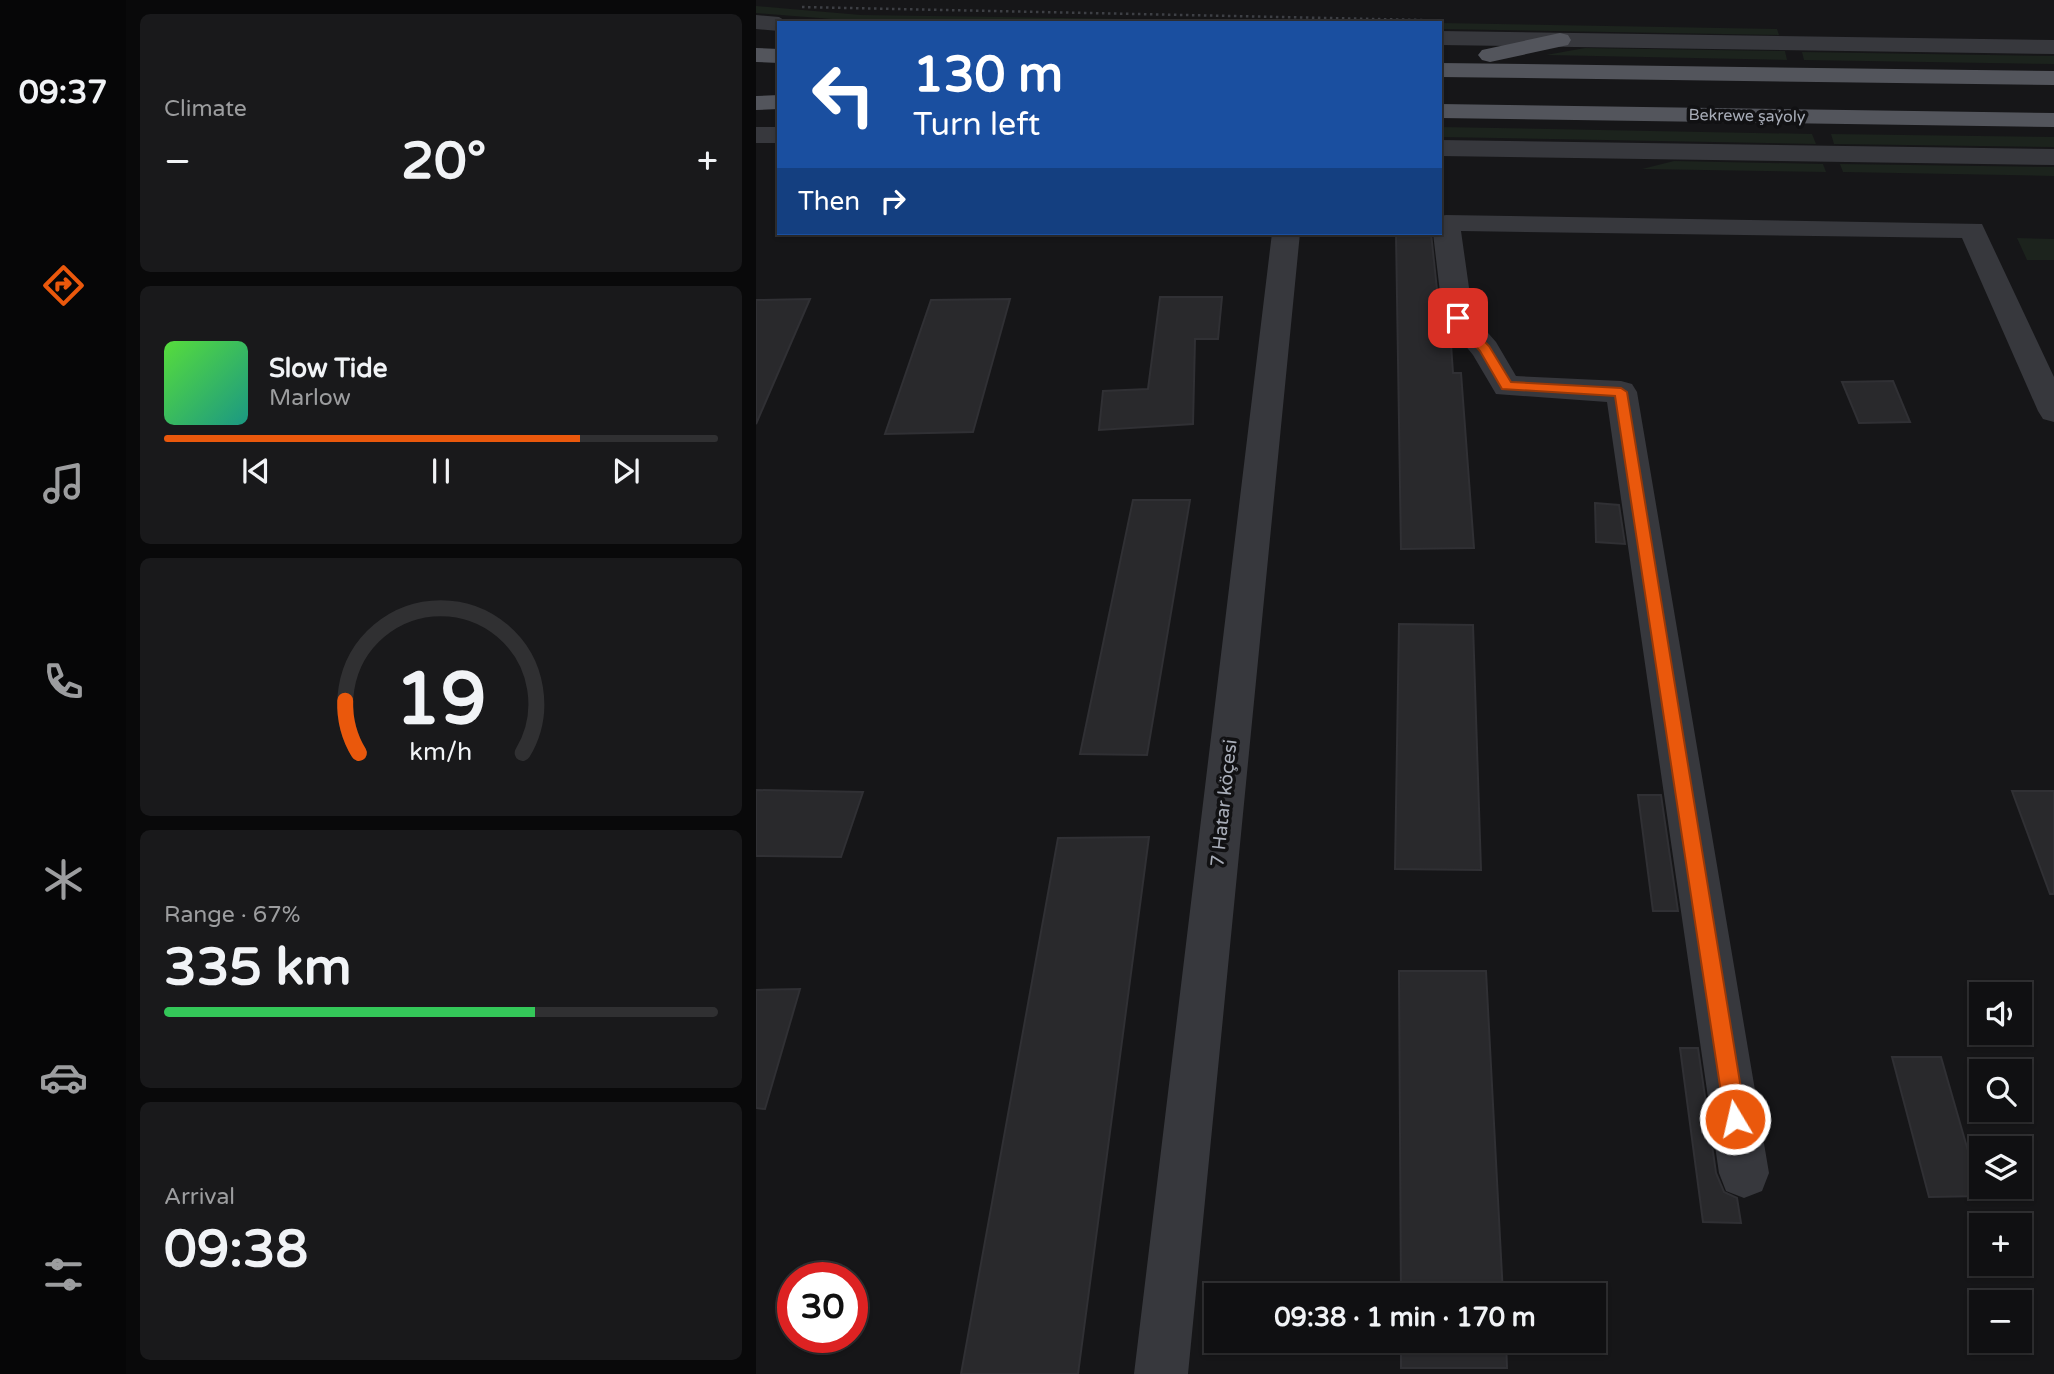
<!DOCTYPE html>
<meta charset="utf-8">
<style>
:root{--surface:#101012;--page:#19191b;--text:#f1f3f6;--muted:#9c9d9f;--line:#303032;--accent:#ea580c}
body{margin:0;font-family:"Varela Round",sans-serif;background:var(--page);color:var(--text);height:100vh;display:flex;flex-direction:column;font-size:26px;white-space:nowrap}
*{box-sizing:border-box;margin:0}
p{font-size:23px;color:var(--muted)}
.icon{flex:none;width:38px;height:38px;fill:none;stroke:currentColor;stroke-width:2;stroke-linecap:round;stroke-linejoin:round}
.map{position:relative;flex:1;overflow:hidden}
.details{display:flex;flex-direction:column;gap:14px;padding:14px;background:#09090a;width:630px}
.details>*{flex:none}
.guide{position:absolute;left:21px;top:21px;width:665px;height:214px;border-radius:0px;box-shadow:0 2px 5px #0004,0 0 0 2px var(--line);background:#1a4fa0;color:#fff;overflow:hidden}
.buttons{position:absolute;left:1213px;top:982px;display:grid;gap:14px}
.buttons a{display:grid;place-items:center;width:63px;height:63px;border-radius:0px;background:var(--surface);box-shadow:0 2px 5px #0004,0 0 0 2px var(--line);font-size:35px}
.speed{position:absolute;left:21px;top:1262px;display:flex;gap:14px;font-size:35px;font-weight:700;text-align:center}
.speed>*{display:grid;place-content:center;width:91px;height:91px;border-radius:50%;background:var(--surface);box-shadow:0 2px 5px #0004,0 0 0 2px var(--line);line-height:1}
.speed .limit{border:10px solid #d22;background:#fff;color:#111}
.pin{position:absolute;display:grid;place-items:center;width:60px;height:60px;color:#fff;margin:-30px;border-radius:14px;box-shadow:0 4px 10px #0006}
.me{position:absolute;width:77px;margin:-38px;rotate:351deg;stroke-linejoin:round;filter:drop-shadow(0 0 5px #0008)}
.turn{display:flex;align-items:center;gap:24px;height:147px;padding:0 21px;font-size:32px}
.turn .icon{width:91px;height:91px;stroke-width:2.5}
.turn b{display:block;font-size:49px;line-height:60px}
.then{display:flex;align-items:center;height:66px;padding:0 21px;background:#0003;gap:14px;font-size:26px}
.big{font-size:52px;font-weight:700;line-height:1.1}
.details .tile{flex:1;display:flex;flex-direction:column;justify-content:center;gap:10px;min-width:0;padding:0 24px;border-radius:10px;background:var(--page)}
.details .dial{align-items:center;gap:0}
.dial svg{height:182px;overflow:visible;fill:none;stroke:var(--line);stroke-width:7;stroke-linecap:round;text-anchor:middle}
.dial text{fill:var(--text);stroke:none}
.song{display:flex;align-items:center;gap:21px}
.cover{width:84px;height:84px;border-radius:10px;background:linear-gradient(135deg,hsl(110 70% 55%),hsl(170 70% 35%))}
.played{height:7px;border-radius:4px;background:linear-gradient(90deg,var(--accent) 75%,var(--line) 75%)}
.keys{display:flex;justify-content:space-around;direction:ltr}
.heat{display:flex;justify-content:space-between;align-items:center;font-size:38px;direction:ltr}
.charge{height:10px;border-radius:5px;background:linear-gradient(90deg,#34c759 67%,var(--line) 0)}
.trip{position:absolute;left:448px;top:1283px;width:402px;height:70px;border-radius:0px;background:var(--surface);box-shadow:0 2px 5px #0004,0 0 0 2px var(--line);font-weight:700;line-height:70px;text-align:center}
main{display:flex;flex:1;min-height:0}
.menu{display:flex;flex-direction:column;width:126px;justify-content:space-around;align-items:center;background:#060607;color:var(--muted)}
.menu .icon{width:49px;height:49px}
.menu .current{color:var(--accent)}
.menu b{font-size:32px;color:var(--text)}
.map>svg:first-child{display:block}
.green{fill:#1c231d}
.building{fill:#29292c;stroke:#303034;stroke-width:2}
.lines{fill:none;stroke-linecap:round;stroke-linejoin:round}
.path{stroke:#3d3f44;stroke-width:2.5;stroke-dasharray:2.5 3.5;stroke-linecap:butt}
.minor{fill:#37383d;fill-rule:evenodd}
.major{fill:#53555c;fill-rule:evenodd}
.route{fill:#ea580c;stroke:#983908;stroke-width:2}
.labels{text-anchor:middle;stroke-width:7;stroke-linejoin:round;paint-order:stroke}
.far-street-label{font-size:16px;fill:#a8adb8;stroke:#111113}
.street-label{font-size:19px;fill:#a8adb8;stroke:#111113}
</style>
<main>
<nav class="menu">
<b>09:37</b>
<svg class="icon current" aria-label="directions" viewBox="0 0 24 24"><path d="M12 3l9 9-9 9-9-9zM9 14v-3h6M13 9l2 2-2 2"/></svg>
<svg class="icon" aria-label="music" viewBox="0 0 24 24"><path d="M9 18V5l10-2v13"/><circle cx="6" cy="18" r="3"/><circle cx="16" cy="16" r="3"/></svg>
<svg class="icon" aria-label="phone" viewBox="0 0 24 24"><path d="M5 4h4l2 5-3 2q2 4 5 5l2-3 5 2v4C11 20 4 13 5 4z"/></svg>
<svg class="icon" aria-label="climate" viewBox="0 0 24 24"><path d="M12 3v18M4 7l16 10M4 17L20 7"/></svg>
<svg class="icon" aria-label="car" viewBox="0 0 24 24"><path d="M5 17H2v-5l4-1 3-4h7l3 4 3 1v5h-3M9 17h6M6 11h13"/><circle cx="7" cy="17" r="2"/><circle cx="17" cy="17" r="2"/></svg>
<svg class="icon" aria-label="filters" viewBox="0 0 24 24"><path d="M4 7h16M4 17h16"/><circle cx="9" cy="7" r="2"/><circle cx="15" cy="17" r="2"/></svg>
</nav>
<section class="details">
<div class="tile"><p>Climate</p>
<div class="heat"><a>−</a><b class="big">20°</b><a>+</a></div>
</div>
<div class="tile">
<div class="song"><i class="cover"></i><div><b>Slow Tide</b><p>Marlow</p></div></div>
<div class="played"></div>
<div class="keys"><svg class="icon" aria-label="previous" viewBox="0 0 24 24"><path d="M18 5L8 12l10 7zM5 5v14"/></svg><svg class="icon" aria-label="pause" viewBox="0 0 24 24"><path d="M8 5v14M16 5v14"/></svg><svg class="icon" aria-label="next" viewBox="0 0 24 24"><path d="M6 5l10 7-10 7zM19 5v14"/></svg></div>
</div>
<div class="tile dial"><svg viewBox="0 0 100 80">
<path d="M14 69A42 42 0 1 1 86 69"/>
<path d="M14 69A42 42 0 0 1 8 46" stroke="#ea580c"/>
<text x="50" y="56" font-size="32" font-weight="700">19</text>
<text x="50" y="72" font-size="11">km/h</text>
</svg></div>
<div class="tile"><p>Range · 67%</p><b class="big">335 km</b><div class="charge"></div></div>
<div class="tile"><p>Arrival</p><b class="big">09:38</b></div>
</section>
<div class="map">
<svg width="1298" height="1374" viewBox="0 0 1298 1374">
<rect width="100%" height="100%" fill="#161618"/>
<!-- green -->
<path class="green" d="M0,6L105,15L637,23L101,21L0,13Z
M684,23L1021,29L1023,35L684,29Z
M829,48L1029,51L1031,60L790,55Z
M1046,52L1298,56V64L1048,60Z
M684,127L1056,134L1060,144L684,137Z
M1075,134L1298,137V147L1078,144Z
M918,161L1067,164L1070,172L886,169Z
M1084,164L1298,167V176L1087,172Z
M1261,238L1298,239V260H1271Z"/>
<!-- building -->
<path class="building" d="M640,233H675L684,318L694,330L697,373H705L718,548L645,549Z
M404,297H466L462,339H439L437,424L343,430L347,391L392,389Z
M54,299L0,424V300Z
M254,299L217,432L129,434L175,300Z
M1137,381L1154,422L1103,423L1086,382Z
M377,500H434L391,755L324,754Z
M839,503L863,505L869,544L840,542Z
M643,624L717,625L725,870L639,869Z
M0,790L107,792L85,857L0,856Z
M1256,791H1298V894H1294Z
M882,795H905L922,911H897Z
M393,837L322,1374H205L302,838Z
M643,971H730L747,1295H645Z
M44,989L9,1109L0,1108V990Z
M924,1048H942L960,1173L968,1192L981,1198L985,1223L947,1222Z
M1136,1057H1185L1225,1196L1173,1197Z
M645,1340H750L751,1368H645Z"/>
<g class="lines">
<!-- path -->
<path class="path" d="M46,7L667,20"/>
<!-- minor -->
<path class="minor" d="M0,15L23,17L33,23H23V31L0,29Z
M684,31L1298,40V54L684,45Z
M0,127H23V143H0Z
M684,140L1298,149V165L684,156Z
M690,215L1226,224L1298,377V422L1287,419L1282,411L1206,238L705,231L717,316L740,342L760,376L865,381L876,384L881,392L1013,1173L1006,1191L988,1198L970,1191L963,1173L851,402L740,394L717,355L687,318L677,233H684V216Z
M516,233H544L432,1374H378Z"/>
<!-- major -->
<path class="major" d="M804,33L812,35L815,40L812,45L734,62L726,60L722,55L726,50Z
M0,48L23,49V63L0,62Z
M684,63L1298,71V85L684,77Z
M23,95V109L0,110V96Z
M684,104L1298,113V127L684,118Z"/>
</g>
<!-- route -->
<path class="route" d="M702,314L733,346L755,382L865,388L871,392L990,1119L987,1126L979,1129L972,1126L969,1119L859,396L746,389L724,351L695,318Z"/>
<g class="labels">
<!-- far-street labels -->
<g class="far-street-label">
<text transform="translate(991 115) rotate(1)" y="6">Bekrewe şaýoly</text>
</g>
<!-- street labels -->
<g class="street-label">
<text transform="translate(467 803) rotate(-84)" y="7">7 Hatar köçesi</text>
</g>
</g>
</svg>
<div class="buttons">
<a><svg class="icon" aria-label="sound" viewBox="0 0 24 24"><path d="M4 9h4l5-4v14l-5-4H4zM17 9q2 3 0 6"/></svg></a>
<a><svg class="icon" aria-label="search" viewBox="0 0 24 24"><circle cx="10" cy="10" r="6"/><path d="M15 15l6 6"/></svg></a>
<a><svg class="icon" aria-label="layers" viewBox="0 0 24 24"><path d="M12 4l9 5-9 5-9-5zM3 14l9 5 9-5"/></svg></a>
<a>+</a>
<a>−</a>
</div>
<div class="speed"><div class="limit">30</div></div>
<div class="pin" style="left:702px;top:318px;background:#d93025"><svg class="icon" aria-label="arrive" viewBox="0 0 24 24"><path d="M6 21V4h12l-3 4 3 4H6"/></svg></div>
<svg class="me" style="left:979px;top:1119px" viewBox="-20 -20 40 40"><circle r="17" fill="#ea580c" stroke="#fff" stroke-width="3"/><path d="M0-11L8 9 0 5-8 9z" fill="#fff"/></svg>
<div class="trip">09:38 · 1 min · 170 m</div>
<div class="guide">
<div class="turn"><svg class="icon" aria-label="left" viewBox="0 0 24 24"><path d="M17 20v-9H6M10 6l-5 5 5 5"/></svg><div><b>130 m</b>Turn left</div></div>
<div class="then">Then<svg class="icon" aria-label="right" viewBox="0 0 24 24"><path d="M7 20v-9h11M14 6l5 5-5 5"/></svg></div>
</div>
</div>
</main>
